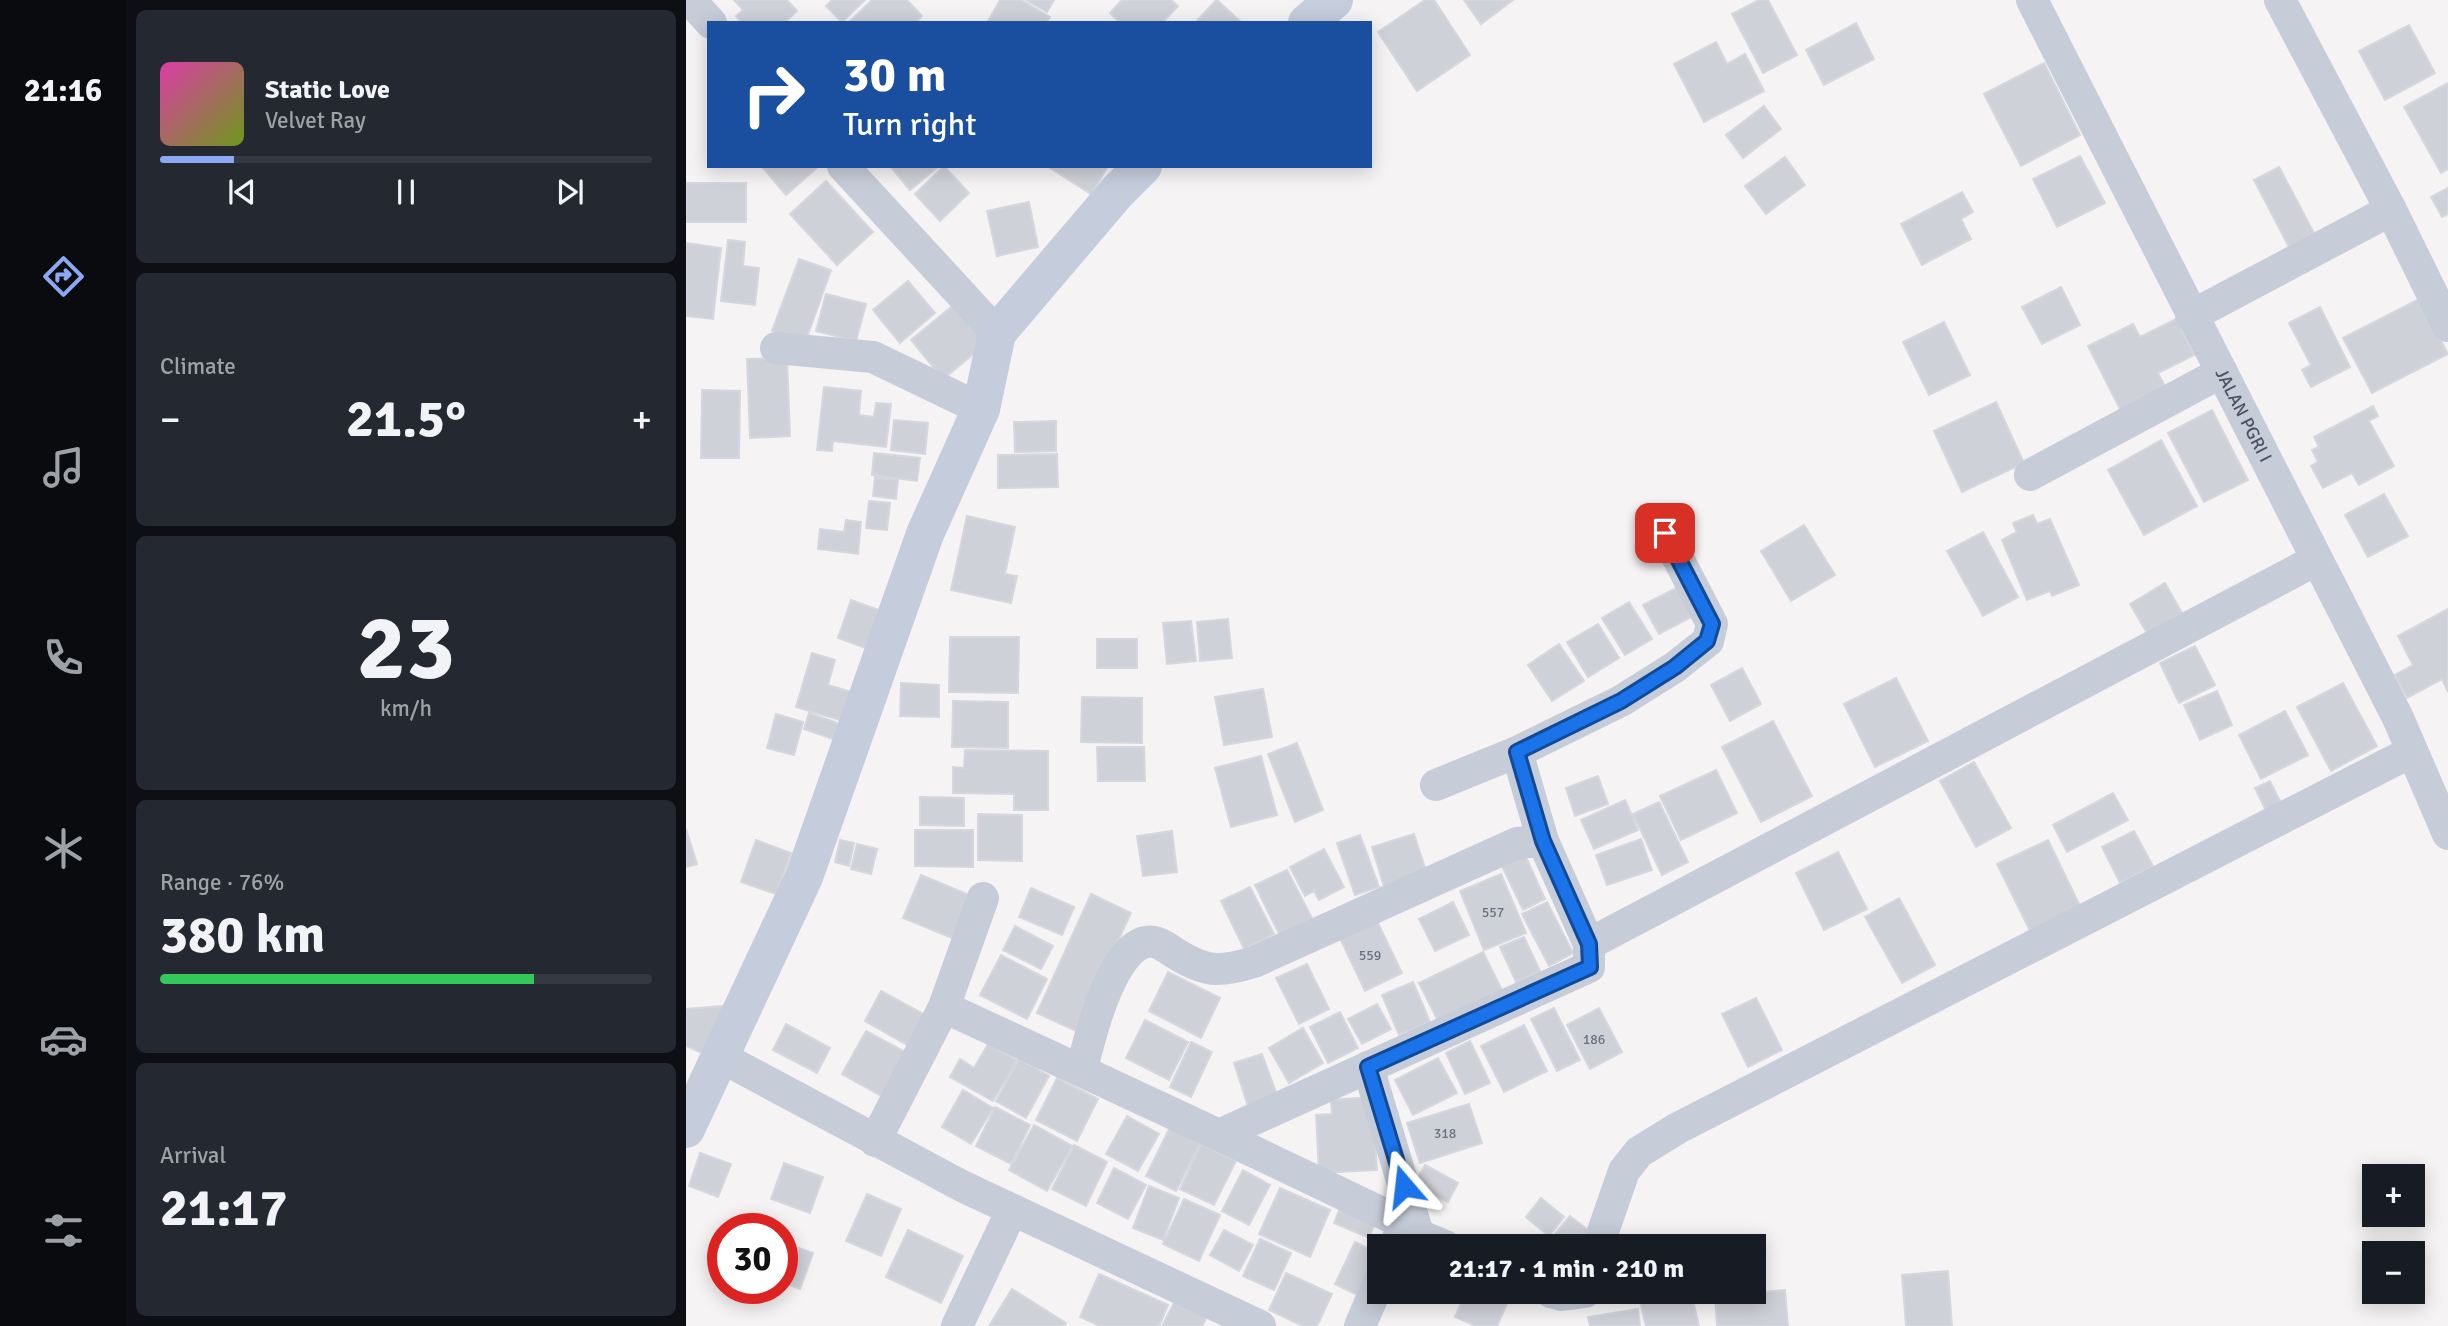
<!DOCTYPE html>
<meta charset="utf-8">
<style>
:root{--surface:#171b24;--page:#242831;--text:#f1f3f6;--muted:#9ea1a6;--line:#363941;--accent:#8ca8f4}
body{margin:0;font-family:Signika,sans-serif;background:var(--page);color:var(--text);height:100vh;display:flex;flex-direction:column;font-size:26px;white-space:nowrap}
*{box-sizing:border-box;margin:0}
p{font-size:23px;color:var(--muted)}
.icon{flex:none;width:38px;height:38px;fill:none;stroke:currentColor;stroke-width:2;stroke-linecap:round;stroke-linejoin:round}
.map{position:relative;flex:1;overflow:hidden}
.details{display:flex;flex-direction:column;gap:10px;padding:10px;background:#0d0f14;width:560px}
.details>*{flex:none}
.banner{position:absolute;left:21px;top:21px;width:665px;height:147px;border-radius:0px;box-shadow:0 4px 18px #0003;background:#1a4fa0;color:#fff;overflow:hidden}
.fabs{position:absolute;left:1676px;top:1164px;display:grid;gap:14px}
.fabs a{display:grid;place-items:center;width:63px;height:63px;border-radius:0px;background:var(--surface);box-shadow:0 4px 18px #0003;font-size:35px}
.speed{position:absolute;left:21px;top:1213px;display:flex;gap:14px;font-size:35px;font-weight:700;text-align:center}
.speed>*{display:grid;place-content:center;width:91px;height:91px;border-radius:50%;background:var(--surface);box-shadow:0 4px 18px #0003;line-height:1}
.speed .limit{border:10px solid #d22;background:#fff;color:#111}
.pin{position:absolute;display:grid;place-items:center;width:60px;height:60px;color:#fff;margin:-30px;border-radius:14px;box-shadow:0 4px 10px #0006}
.me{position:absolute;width:77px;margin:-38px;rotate:343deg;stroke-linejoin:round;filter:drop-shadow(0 0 5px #0008)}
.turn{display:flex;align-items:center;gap:24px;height:147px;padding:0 21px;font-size:32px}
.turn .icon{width:91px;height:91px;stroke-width:2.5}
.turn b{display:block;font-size:49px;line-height:60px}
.big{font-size:52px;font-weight:700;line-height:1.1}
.details .card{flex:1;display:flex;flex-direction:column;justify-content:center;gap:10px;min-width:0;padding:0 24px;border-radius:10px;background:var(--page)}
.details .dial{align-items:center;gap:0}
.dial b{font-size:91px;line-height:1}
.song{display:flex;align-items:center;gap:21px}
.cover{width:84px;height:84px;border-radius:10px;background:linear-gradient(135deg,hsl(320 70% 55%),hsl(80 70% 35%))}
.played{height:7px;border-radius:4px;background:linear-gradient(90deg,var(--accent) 15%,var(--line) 15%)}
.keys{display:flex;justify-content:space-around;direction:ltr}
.heat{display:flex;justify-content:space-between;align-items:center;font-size:38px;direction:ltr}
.charge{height:10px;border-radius:5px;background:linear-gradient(90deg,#34c759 76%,var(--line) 0)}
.trip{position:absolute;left:681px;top:1234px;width:399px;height:70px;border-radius:0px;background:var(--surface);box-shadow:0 4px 18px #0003;font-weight:700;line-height:70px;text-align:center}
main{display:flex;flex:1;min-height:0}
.tab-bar{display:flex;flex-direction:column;width:126px;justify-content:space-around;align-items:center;background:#090b0e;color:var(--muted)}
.tab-bar .icon{width:49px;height:49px}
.tab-bar .on{color:var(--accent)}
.tab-bar b{font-size:32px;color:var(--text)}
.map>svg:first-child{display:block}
.building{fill:#cfd1d8;stroke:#d6d7de;stroke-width:2}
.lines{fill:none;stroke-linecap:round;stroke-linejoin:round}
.street{stroke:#c6ccd8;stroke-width:32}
.secondary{stroke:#c5ccdc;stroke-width:38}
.route-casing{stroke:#114b97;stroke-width:18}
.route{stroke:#1a73e8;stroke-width:12}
.labels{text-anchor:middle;stroke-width:5;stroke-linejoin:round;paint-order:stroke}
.number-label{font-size:14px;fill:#6a7280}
.street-label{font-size:18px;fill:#495262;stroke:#fff}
</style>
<main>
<nav class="tab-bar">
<b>21:16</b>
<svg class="icon on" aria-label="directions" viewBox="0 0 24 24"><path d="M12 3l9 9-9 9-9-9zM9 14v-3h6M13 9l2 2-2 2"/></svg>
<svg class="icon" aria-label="music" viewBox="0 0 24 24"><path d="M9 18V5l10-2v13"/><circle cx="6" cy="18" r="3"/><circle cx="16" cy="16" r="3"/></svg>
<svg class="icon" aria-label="phone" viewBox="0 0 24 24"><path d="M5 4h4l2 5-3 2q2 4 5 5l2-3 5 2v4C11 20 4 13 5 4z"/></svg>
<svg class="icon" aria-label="climate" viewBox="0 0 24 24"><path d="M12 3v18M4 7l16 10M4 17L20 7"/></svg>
<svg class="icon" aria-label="car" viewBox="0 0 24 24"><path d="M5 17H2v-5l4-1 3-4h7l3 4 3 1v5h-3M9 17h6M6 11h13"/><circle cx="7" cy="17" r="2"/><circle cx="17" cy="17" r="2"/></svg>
<svg class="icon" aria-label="filters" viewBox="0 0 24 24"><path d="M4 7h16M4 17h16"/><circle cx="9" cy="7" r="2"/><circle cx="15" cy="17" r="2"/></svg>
</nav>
<section class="details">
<div class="card">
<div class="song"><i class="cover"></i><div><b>Static Love</b><p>Velvet Ray</p></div></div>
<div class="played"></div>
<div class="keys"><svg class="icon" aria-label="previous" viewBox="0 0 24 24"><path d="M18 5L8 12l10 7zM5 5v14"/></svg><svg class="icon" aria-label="pause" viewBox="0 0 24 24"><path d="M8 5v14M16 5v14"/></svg><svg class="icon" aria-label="next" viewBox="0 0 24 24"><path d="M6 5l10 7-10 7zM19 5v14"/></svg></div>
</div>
<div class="card"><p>Climate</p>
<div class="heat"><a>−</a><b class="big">21.5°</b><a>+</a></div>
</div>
<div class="card dial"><b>23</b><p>km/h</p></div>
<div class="card"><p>Range · 76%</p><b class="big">380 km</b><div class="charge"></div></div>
<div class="card"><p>Arrival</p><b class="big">21:17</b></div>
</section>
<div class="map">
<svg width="1762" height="1326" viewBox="0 0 1762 1326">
<rect width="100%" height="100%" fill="#f5f3f3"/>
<!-- building -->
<path class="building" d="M48,0H101L111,11L98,23H56L50,16L57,10Z
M146,0H179L156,22L140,6Z
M186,0H221L236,16L229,23H162Z
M314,0H335L364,17L360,23H301Z
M340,0H368L361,12Z
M436,0H485L492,6L476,23H434L424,13Z
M530,0H531L556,23H509Z
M739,0H748L784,55L731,91L692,32Z
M778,0H827L795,24Z
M1073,0H1082L1111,55L1077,73L1046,14Z
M1170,23L1188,59L1138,85L1120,50Z
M1723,25L1749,73L1699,100L1673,51Z
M1030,42L1041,64L1059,54L1078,91L1018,122L988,64Z
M1358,63L1394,135L1335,166L1298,94Z
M1762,83V169L1755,173L1718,107Z
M1078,106L1095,129L1057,158L1040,135Z
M1394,156L1419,203L1371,227L1347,179Z
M1099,157L1119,185L1080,214L1059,186Z
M79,166H133L100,195L77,168Z
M204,166H253L224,190Z
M258,166L283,193L254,221L229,194Z
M361,166H422L405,194Z
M1593,167L1628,233L1603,247L1568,180Z
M140,181L187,232L151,265L104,214Z
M0,183H60V222H0Z
M1762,188V214L1756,217L1745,197Z
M1276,192L1287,212L1275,219L1285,239L1236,265L1215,224Z
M343,202L352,247L311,256L301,211Z
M42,240L59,242L57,266L73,268L69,305L35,301Z
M0,243L35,248L27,319L0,316Z
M113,259L145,270L119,343L86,331Z
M222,281L249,313L214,343L187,310Z
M1375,287L1394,325L1356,344L1336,307Z
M140,294L180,304L170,341L130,331Z
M1733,299L1762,354L1686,393L1657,338Z
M269,304L301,343L257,379L225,340Z
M1634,307L1664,367L1625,387L1616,370L1625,365L1603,323Z
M1490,319L1508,355L1472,373L1482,392L1437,415L1402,346L1447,324L1454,337Z
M1258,322L1284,375L1243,395L1217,342Z
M101,358L104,436L64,438L61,359Z
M138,387L175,391L173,415L188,417L190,403L205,404L200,447L147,441L146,451L131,450Z
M16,390L54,391L53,458H15Z
M1310,402L1338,463L1276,492L1248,431Z
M1687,406L1692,416L1683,421L1708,466L1673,485L1666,473L1637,488L1625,466L1632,462L1626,450L1633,447L1628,437Z
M1526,410L1562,480L1518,502L1482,433Z
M208,420L242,423L239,454L205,450Z
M370,421V451L329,452L328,422Z
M1475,440L1511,506L1458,535L1422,470Z
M188,453L234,458L231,481L186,475Z
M371,454L372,487L312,488V455Z
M189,477L212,480L210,499L187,496Z
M1698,494L1722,536L1682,557L1659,515Z
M183,501L204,503L201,530L180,528Z
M1347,515L1351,524L1364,519L1393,585L1366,596L1364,591L1341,600L1316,540L1331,532L1327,523Z
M281,516L329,527L319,574L331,576L325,603L265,590Z
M160,520L175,522L172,554L132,549L134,529L158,532Z
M1118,525L1149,575L1105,601L1075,551Z
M1297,532L1332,597L1297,616L1261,551Z
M1479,583L1496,613L1461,633L1444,604Z
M996,585L1011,614L973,634L957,605Z
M165,600L204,614L190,652L152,638Z
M943,602L966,639L939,655L916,618Z
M1762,609V692L1756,679L1721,698L1709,675L1727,665L1712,636Z
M542,619L546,658L514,661L511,622Z
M505,621L510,661L481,664L477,623Z
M912,624L933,658L902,677L881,642Z
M264,637H333L332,693L263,692Z
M411,639H451V668H411Z
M873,644L898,681L866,701L842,665Z
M1509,646L1529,685L1493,703L1474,663Z
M126,653L149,660L142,685L172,694L164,723L110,707Z
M1056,668L1075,704L1044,721L1025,685Z
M1210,678L1242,741L1189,767L1158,704Z
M215,683L253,685V717L214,716Z
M1657,683L1691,746L1645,771L1611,707Z
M577,689L586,737L538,745L529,697Z
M1531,691L1546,725L1514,740L1498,705Z
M396,697L456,698V743L395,742Z
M267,701L322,702V748L266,747Z
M1599,711L1622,755L1575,779L1553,735Z
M123,713L160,726L155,742L118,729Z
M90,714L117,722L108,755L81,748Z
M1087,721L1126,796L1075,822L1036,747Z
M611,743L637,810L609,822L582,754Z
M411,747H458L459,781H412Z
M279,750L362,751V810H328V794L267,793V767L278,768Z
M575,756L591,815L545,827L529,768Z
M1288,762L1325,828L1290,847L1254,781Z
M1030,770L1051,813L995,840L974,796Z
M912,776L922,804L889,816L880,788Z
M1584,781L1596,805L1581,813L1569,788Z
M1427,793L1442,820L1381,852L1367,825Z
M234,797L278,798V826L234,825Z
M939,800L952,830L908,849L895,820Z
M973,802L1002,862L976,875L947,814Z
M292,814L336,815V861L292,860Z
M0,829L11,864L0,867Z
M229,830H287V867L229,866Z
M486,831L491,872L457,876L451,836Z
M1448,831L1467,866L1434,883L1416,847Z
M728,834L742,877L699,890L686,847Z
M674,835L693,887L669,895L651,843Z
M955,839L966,870L921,885L910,855Z
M70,840L105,853L90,894L55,882Z
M154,840L168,843L163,866L149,862Z
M1362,840L1395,908L1345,933L1311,864Z
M171,844L191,849L185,874L165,869Z
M638,849L658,887L633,900L628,891L619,896L604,867Z
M1152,852L1181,909L1138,930L1110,873Z
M839,855L859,899L837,910L816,866Z
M601,870L628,922L595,938L569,885Z
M815,874L840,933L798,950L774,891Z
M235,875L288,897L271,940L217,918Z
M564,887L588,934L558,949L535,901Z
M345,888L388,907L376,935L333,917Z
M405,894L445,913L390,1031L351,1013Z
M1213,898L1249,965L1216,983L1179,917Z
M767,902L783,935L749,951L733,919Z
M861,902L887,953L863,966L836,914Z
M690,919L716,973L679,991L653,936Z
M329,926L367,946L355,969L317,950Z
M838,937L854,971L830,982L814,947Z
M797,952L817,992L753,1023L733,983Z
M315,955L361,979L341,1019L294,995Z
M621,964L643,1009L613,1024L590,978Z
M482,972L534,998L515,1038L463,1011Z
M727,982L744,1022L713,1035L696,995Z
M195,991L241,1016L225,1047L179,1021Z
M1070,998L1096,1050L1062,1067L1036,1014Z
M691,1004L705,1029L676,1044L662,1019Z
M49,1005L27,1058L0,1046V1009Z
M868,1008L894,1060L871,1071L845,1019Z
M913,1008L936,1052L904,1069L881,1025Z
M654,1012L672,1048L642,1063L624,1027Z
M459,1020L502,1042L483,1080L440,1058Z
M100,1024L144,1048L131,1073L87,1050Z
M838,1025L861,1071L818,1092L795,1046Z
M617,1028L637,1063L603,1083L583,1048Z
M180,1031L221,1053L197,1097L156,1074Z
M784,1041L804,1083L779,1094L760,1053Z
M505,1042L526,1052L505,1097L484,1087Z
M302,1044L331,1060L307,1101L264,1077L274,1059L288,1068Z
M576,1054L591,1095L562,1106L548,1063Z
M752,1058L771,1093L727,1115L709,1080Z
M333,1059L363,1076L340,1118L310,1101Z
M371,1078L412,1099L391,1141L350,1120Z
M277,1090L307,1108L285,1144L256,1127Z
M686,1097L691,1170L633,1173L630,1115L646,1114L645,1100Z
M783,1104L796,1143L734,1163L721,1123Z
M309,1107L344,1125L325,1164L290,1146Z
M441,1116L473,1134L452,1171L420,1154Z
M486,1123L516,1139L490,1191L460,1176Z
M348,1125L386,1146L361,1191L323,1170Z
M515,1144L550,1161L528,1205L494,1189Z
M388,1145L421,1162L400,1206L366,1189Z
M14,1153L45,1164L32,1197L3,1186Z
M98,1163L137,1177L124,1213L85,1199Z
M739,1165L772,1183L762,1202L728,1184Z
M428,1168L460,1185L442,1219L411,1203Z
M557,1170L584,1185L563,1225L536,1211Z
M463,1186L493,1198L477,1240L447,1228Z
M594,1188L644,1210L624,1257L573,1234Z
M181,1194L215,1209L195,1256L160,1241Z
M855,1198L878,1217L863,1236L840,1217Z
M498,1199L534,1215L513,1261L477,1244Z
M656,1203L691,1218L683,1238L648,1223Z
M884,1216L911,1237L904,1246H883L869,1234Z
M222,1230L277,1256L255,1303L200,1277Z
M538,1230L567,1245L553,1271L524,1255Z
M574,1239L605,1253L588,1290L557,1276Z
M96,1242L127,1253L114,1289L96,1282Z
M669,1242L693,1254L675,1297L649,1284Z
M1262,1271L1266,1326H1220L1216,1275Z
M600,1273L646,1294L631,1326H617L583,1310Z
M413,1274L482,1305L473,1326H414L394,1317Z
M326,1289L380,1323L378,1326H303Z
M1099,1290L1102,1326H1031L1029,1296Z
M780,1292H813L824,1297L811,1326H790L769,1317Z
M995,1292H1005L1013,1326H960L954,1301Z
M490,1299L522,1315L516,1326H476Z
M952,1309L954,1326H904L902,1317Z"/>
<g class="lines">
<!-- street -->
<g class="street">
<path d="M4,0L25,23"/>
<path id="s1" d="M1346,0L1712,718L1762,834"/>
<path d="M1594,0L1705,210"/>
<path d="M157,166L311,333"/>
<path d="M1505,316L1705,210L1762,326"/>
<path d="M90,348L187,357L295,409"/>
<path d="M1344,475L1536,372"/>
<path d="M750,785L831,752"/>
<path d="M857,841L831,752L935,701L989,667L1022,641L1026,624L979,533"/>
<path d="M903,944L1630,560"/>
<path d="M258,1007L533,1135L903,967V944L857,841L831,843L568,962C535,972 522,973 492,955C485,951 476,943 468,942C428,935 403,1039 396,1069"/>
<path d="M33,1056L276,1186L574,1326"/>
<path d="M682,1067L732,1234"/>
<path d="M533,1135L713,1221L716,1228L709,1246"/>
<path d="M189,1141L258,1007L297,898"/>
<path d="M716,1228L759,1246"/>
<path d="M912,1246L938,1171L953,1152L992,1128L1725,752"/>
<path d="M865,1292L876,1295L899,1292"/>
<path d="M271,1326L326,1210"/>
<path d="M674,1326L693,1282"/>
</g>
<!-- secondary -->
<path class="secondary" d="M621,23L648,0
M0,1129L118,877L239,534L295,409L311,333L431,192L457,166"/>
</g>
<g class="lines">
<!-- route casing -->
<g class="route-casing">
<path id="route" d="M718,1186L682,1067L904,967L903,944L857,841L831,752L935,701L989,667L1021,641L1026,624L979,533"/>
</g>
<!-- route -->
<use href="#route" class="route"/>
</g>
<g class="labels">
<!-- number labels -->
<g class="number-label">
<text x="807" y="917">557</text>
<text x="684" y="960">559</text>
<text x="908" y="1044">186</text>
<text x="759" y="1138">318</text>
</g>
<!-- street labels -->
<g class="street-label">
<text dy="6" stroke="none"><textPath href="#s1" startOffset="466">JALAN PGRI I</textPath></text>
</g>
</g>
</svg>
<div class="fabs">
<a>+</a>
<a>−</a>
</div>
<div class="speed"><div class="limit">30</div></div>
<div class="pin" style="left:979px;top:533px;background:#d93025"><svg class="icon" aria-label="arrive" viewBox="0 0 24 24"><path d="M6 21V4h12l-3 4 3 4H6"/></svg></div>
<svg class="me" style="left:718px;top:1186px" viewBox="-20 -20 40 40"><path d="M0-17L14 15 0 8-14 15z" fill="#1a73e8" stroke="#fff" stroke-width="4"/></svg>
<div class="trip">21:17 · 1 min · 210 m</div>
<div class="banner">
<div class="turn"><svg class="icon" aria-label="right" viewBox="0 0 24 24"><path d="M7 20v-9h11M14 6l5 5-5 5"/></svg><div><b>30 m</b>Turn right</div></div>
</div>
</div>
</main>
